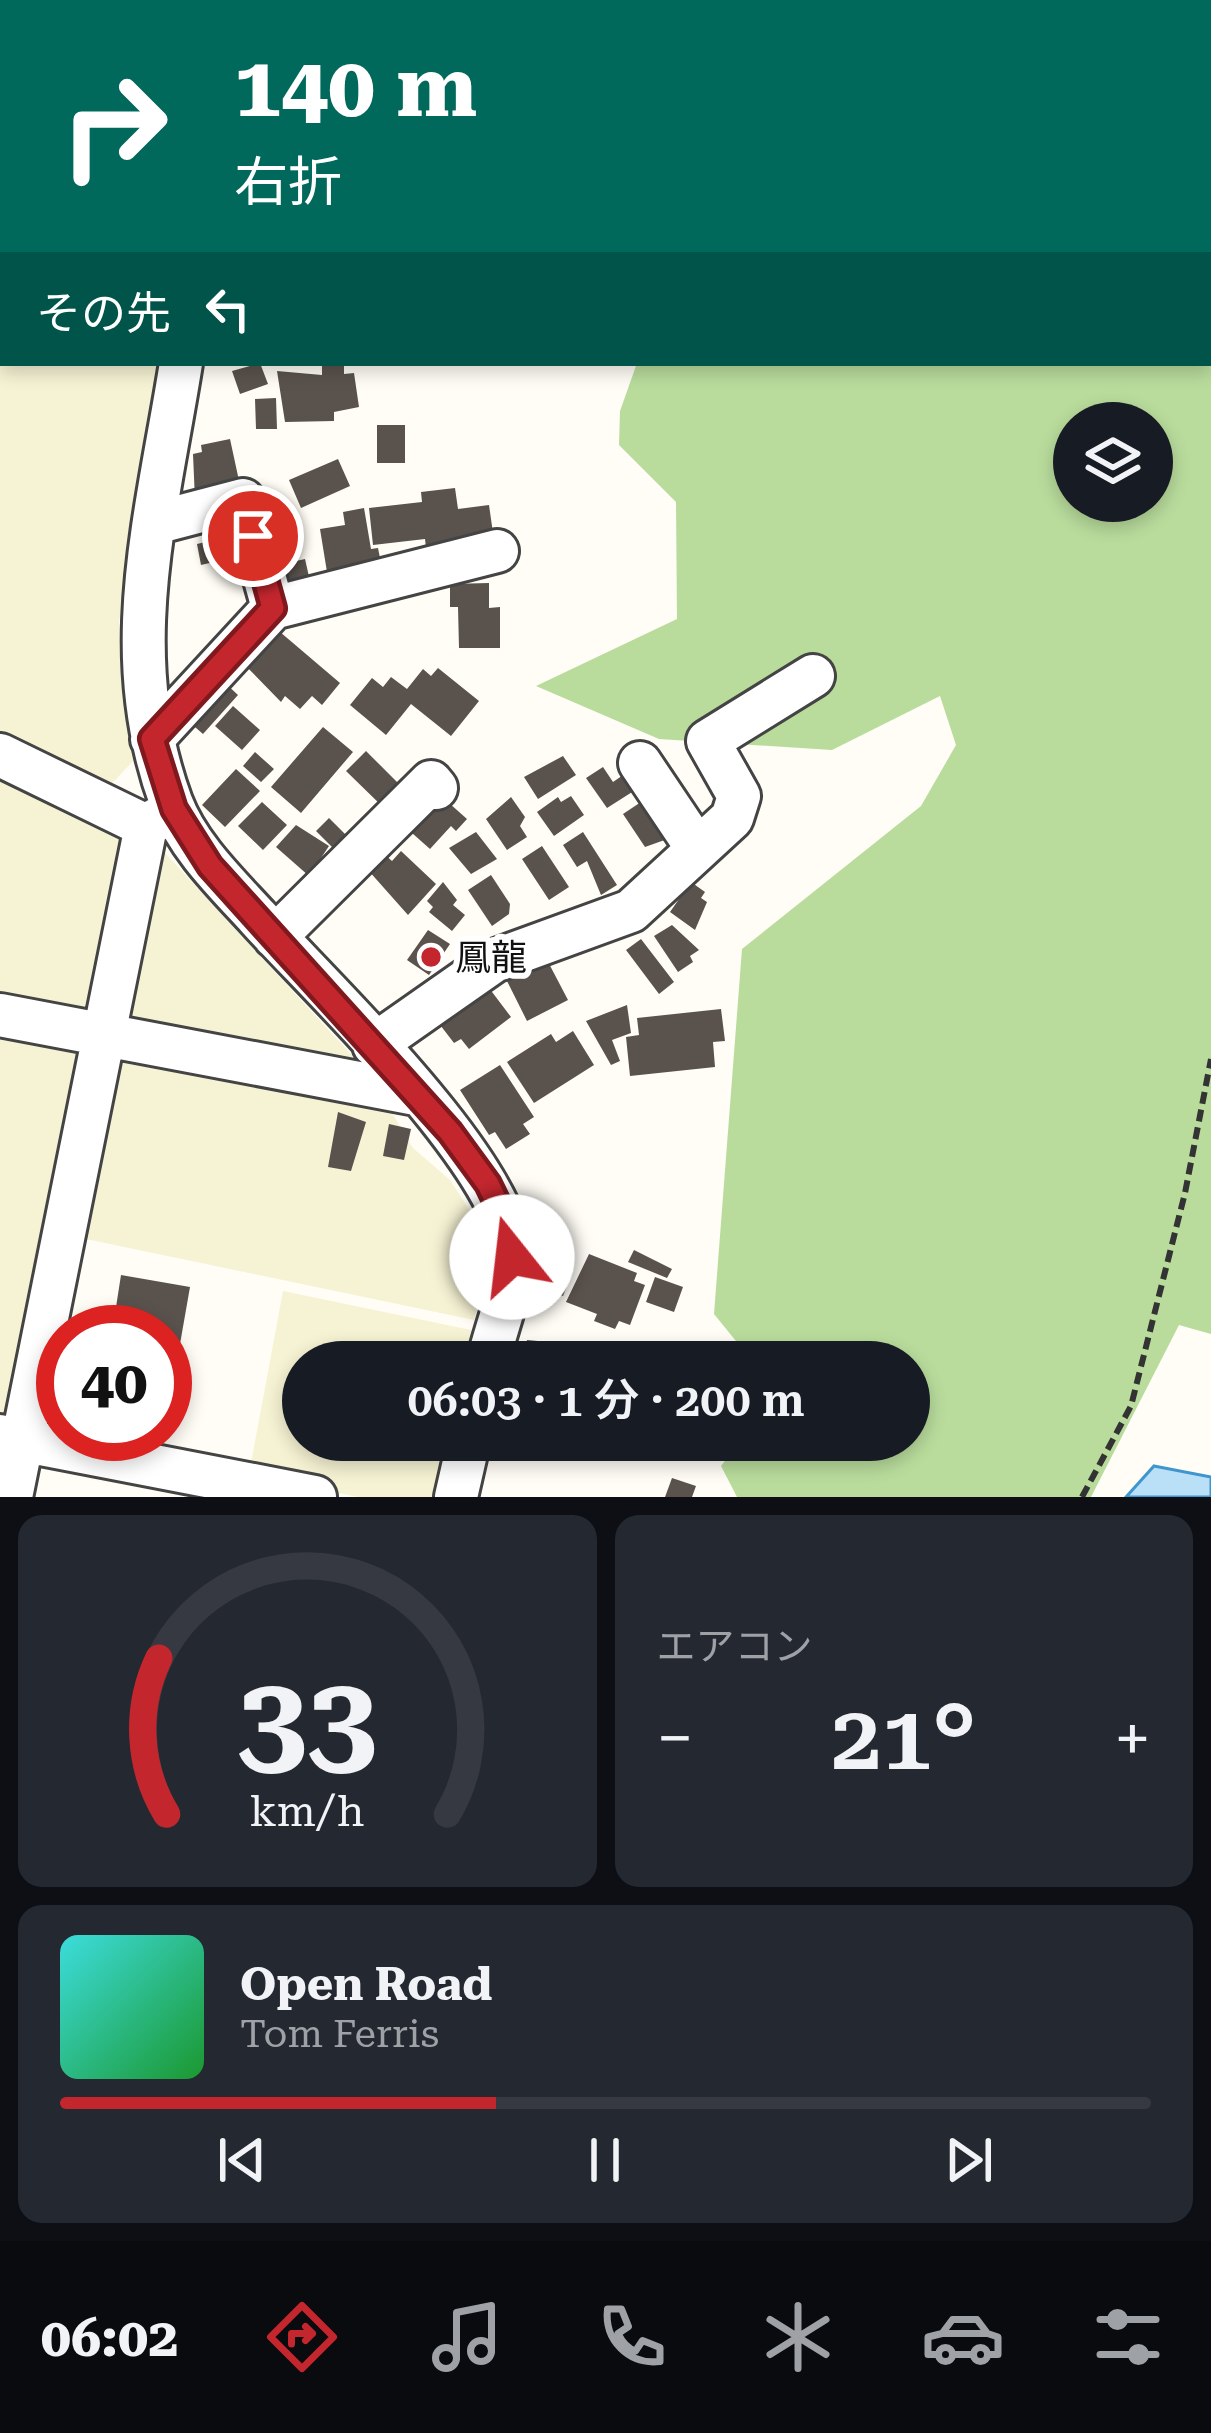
<!DOCTYPE html>
<html lang="ja">
<meta charset="utf-8">
<style>
:root{--surface:#171b24;--page:#242831;--text:#f1f3f6;--muted:#9ea1a6;--line:#363941;--accent:#c4262e}
body{margin:0;font-family:"Roboto Serif","Noto Sans JP",serif;background:var(--page);color:var(--text);height:100vh;display:flex;flex-direction:column;font-size:45px;white-space:nowrap}
*{box-sizing:border-box;margin:0}
p{font-size:39px;color:var(--muted)}
.icon{flex:none;width:66px;height:66px;fill:none;stroke:currentColor;stroke-width:2;stroke-linecap:round;stroke-linejoin:round}
.map{position:relative;height:1497px;overflow:hidden}
.panel{display:flex;flex-direction:column;gap:18px;padding:18px;background:#0d0f14;flex:1}
.panel>*{flex:none}
.hud{position:absolute;left:0px;top:0px;width:1212px;height:366px;box-shadow:0 6px 18px #0003;background:#00695c;color:#fff;overflow:hidden}
.tools{position:absolute;left:1053px;top:402px;display:grid;gap:24px}
.tools a{display:grid;place-items:center;width:120px;height:120px;border-radius:50%;background:var(--surface);box-shadow:0 6px 18px #0003;font-size:60px}
.speed{position:absolute;left:36px;top:1305px;display:flex;gap:24px;font-size:60px;font-weight:700;text-align:center}
.speed>*{display:grid;place-content:center;width:156px;height:156px;border-radius:50%;background:var(--surface);box-shadow:0 6px 18px #0003;line-height:1}
.speed .limit{border:18px solid #d22;background:#fff;color:#111}
.pin{position:absolute;display:grid;place-items:center;width:102px;height:102px;color:#fff;margin:-51px;border:6px solid #fff;border-radius:50%;box-shadow:0 3px 12px #0007}
.me{position:absolute;width:132px;margin:-66px;rotate:344deg;stroke-linejoin:round;filter:drop-shadow(0 0 9px #0008)}
.turn{display:flex;align-items:center;gap:42px;height:252px;padding:0 36px;font-size:54px}
.turn .icon{width:156px;height:156px;stroke-width:2.5}
.turn b{display:block;font-size:84px;line-height:102px}
.then{display:flex;align-items:center;height:114px;padding:0 36px;background:#0003;gap:24px;font-size:45px}
.big{font-size:90px;font-weight:600;line-height:1.1}
.panel .widget{flex:1;display:flex;flex-direction:column;justify-content:center;gap:18px;min-width:0;padding:0 42px;border-radius:24px;background:var(--page)}
.panel .dial{align-items:center;gap:0}
.dial svg{height:312px;overflow:visible;fill:none;stroke:var(--line);stroke-width:7;stroke-linecap:round;text-anchor:middle}
.dial text{fill:var(--text);stroke:none}
.song{display:flex;align-items:center;gap:36px}
.cover{width:144px;height:144px;border-radius:18px;background:linear-gradient(135deg,hsl(180 70% 55%),hsl(130 70% 35%))}
.played{height:12px;border-radius:6px;background:linear-gradient(90deg,var(--accent) 40%,var(--line) 40%)}
.keys{display:flex;justify-content:space-around;direction:ltr}
.heat{display:flex;justify-content:space-between;align-items:center;font-size:66px;direction:ltr}
.panel .tiles{flex:1;display:grid;gap:18px;grid-template-columns:1fr 1fr}
.widget:last-child{grid-column:span 2}
.trip{position:absolute;left:282px;top:1341px;width:648px;height:120px;border-radius:60px;background:var(--surface);box-shadow:0 6px 18px #0003;font-weight:600;line-height:120px;text-align:center}
.tabs{display:flex;height:192px;justify-content:space-around;align-items:center;background:#090b0e;color:var(--muted)}
.tabs .icon{width:84px;height:84px}
.tabs .active{color:var(--accent)}
.tabs b{font-size:54px;color:var(--text)}
.map>svg:first-child{display:block}
.farmland{fill:#f6f3d4}
.forest{fill:#b9dc9c;fill-rule:evenodd}
.water{fill:#b9e0f7;stroke:#3f96cf;stroke-width:3}
.building{fill:#5a524d}
.lines{fill:none;stroke-linecap:round;stroke-linejoin:round}
.minor-casing{stroke:#444;stroke-width:48}
.path{stroke:#333;stroke-width:6;stroke-dasharray:12 6;stroke-linecap:butt}
.minor{stroke:#fff;stroke-width:42}
.route-casing{stroke:#7f191e;stroke-width:30}
.route{stroke:#c4262e;stroke-width:21}
.poi-dot{fill:#c4262e;stroke:#fff;stroke-width:4.5}
.labels{text-anchor:middle;stroke-width:12;stroke-linejoin:round;paint-order:stroke}
.poi-label{font-size:36px;fill:#111;stroke:#fff;text-anchor:start}
</style>
<div class="map">
<svg width="1211" height="1497" viewBox="0 0 1211 1497">
<rect width="100%" height="100%" fill="#fffdf5"/>
<!-- farmland -->
<path class="farmland" d="M0,0H80L3,3V363H162L119,622L126,706L137,757L100,796L0,743Z
M0,770L114,830L130,851L92,1010L81,1020L0,1004Z
M165,853L362,1066L134,1027L126,1017L152,861Z
M0,1038L74,1051L83,1063L16,1415L0,1427Z
M124,1063L391,1111L413,1148L450,1180L476,1220L488,1259L474,1320L86,1239L112,1076Z
M283,1291L471,1330L465,1362H303V1440H449L435,1497H358L249,1474Z"/>
<!-- forest -->
<path class="forest" d="M970,0H1211V1334L1179,1325L1091,1497H737L721,1466L741,1440H909V1362H753L714,1314L742,949L921,806L956,745L940,696L832,750L659,739L536,686L677,619L676,502L619,445L620,411L637,363H1209V3ZM1074,423H1152V501H1074Z"/>
<!-- water -->
<path class="water" d="M1154,1466L1211,1477V1497H1126Z"/>
<!-- building -->
<path class="building" d="M260,363L268,384L240,394L232,371Z
M322,363H344V374L354,373L359,407L334,412V421L285,422L277,371L322,375Z
M276,398L277,429H256L255,399Z
M377,425H405V463H377Z
M230,439L241,490L195,500L193,454L202,452L201,445Z
M338,459L350,486L301,508L289,480Z
M455,488L458,509L489,505L494,540L426,548L425,539L373,545L369,508L422,502L421,492Z
M364,508L371,549L378,548L381,563L327,572L320,529L345,525L343,512Z
M226,537L231,558L201,565L197,544Z
M305,559L310,581L283,587L278,565Z
M489,583V608L500,607V648H459L458,607H450V584Z
M273,626L340,683L322,705L312,696L300,709L285,696L281,702L242,662Z
M438,668L479,701L451,736L411,704L386,735L350,705L372,678L383,687L391,677L407,689L423,669L431,676Z
M223,681L238,695L203,734L188,721Z
M233,706L260,730L242,750L215,726Z
M323,727L353,752L301,813L271,787Z
M366,751L405,790L385,809L346,771Z
M255,752L274,769L261,782L243,766Z
M563,756L576,775L538,799L524,777Z
M603,767L613,782L629,771L640,787L607,808L586,778Z
M236,769L260,791L225,827L202,805Z
M571,796L584,815L554,836L537,812L558,797L561,802Z
M428,797L443,810L449,803L467,819L456,831L451,826L430,849L403,825Z
M511,797L525,817L520,826L527,837L507,850L486,819Z
M647,798L673,837L645,847L623,814Z
M262,802L287,825L263,850L238,826Z
M329,818L350,839L337,852L316,831Z
M296,825L329,846L309,876L276,847Z
M476,832L497,859L471,874L449,848Z
M583,832L617,885L601,895L587,861L577,867L563,845Z
M542,846L569,887L549,900L522,859Z
M401,851L436,884L408,915L368,870L383,853L392,861Z
M491,875L510,904L509,914L492,926L468,890Z
M443,882L457,900L453,905L465,915L452,931L429,912L433,907L427,901Z
M691,882L705,892L701,898L707,902L695,930L670,912Z
M672,925L699,950L690,956L693,962L678,972L654,936Z
M428,930L450,944L429,975L407,960Z
M641,939L674,982L659,994L626,950Z
M546,958L568,1000L527,1021L504,975Z
M483,980L511,1017L469,1049L461,1039L454,1043L434,1017Z
M627,1005L631,1033L612,1040L620,1061L611,1065L586,1021Z
M721,1009L725,1041L713,1042L715,1067L630,1076L626,1037L639,1035L637,1018Z
M573,1031L594,1065L534,1103L507,1062L551,1034L556,1042Z
M500,1065L534,1117L523,1124L530,1134L506,1149L495,1132L489,1135L460,1090Z
M338,1112L366,1122L351,1171L328,1167Z
M389,1124L411,1129L404,1160L383,1156Z
M634,1250L672,1269L667,1278L628,1262Z
M589,1254L637,1273L634,1281L645,1285L630,1325L619,1321L615,1329L594,1321L597,1314L566,1302Z
M554,1267L572,1274L563,1296L546,1290Z
M121,1275L190,1287L167,1418L165,1332H77L80,1315L114,1320Z
M655,1277L683,1287L674,1312L646,1302Z
M527,1340L560,1343L558,1362H525Z
M672,1478L696,1486L692,1497H665Z"/>
<g class="lines">
<!-- minor casing -->
<g class="minor-casing">
<path id="minor" d="M219,0V3
M670,3V0
M181,363C157,514 116,653 171,802C188,847 227,884 258,918C320,987 511,1167 512,1256C513,1289 495,1330 488,1362
M155,523L243,500L273,608
M152,739L273,608L497,551
M0,755L146,826
M640,763L697,848
M275,937L431,782L436,788
M0,1015L416,1094
M374,1045L494,961L631,911L732,818L739,796L708,741L813,676
M0,1436L315,1497
M11,1497L146,826L174,809
M456,1497L469,1440"/>
</g>
<!-- path -->
<path class="path" d="M1082,1497L1131,1406L1185,1193L1211,1059"/>
<!-- minor -->
<use href="#minor" class="minor"/>
</g>
<g class="lines">
<!-- route casing -->
<g class="route-casing">
<path id="route" d="M253,536L273,608L152,739L174,809L210,866L450,1132L488,1184L505,1219L512,1257"/>
</g>
<!-- route -->
<use href="#route" class="route"/>
</g>
<!-- markers -->
<circle class="poi-dot" cx="431" cy="957" r="12"/>
<g class="labels">
<!-- poi labels -->
<g class="poi-label">
<text x="455" y="970">鳳龍</text>
</g>
</g>
</svg>
<div class="tools">
<a><svg class="icon" aria-label="layers" viewBox="0 0 24 24"><path d="M12 4l9 5-9 5-9-5zM3 14l9 5 9-5"/></svg></a>
</div>
<div class="speed"><div class="limit">40</div></div>
<div class="pin" style="left:253px;top:536px;background:#d93025"><svg class="icon" aria-label="arrive" viewBox="0 0 24 24"><path d="M6 21V4h12l-3 4 3 4H6"/></svg></div>
<svg class="me" style="left:512px;top:1257px" viewBox="-20 -20 40 40"><circle r="19" fill="#fff"/><path d="M0-13L10 11 0 6-10 11z" fill="#c4262e"/></svg>
<div class="trip">06:03 · 1 分 · 200 m</div>
<div class="hud">
<div class="turn"><svg class="icon" aria-label="right" viewBox="0 0 24 24"><path d="M7 20v-9h11M14 6l5 5-5 5"/></svg><div><b>140 m</b>右折</div></div>
<div class="then">その先<svg class="icon" aria-label="left" viewBox="0 0 24 24"><path d="M17 20v-9H6M10 6l-5 5 5 5"/></svg></div>
</div>
</div>
<section class="panel">
<div class="tiles">
<div class="widget dial"><svg viewBox="0 0 100 80">
<path d="M14 69A42 42 0 1 1 86 69"/>
<path d="M14 69A42 42 0 0 1 12 29" stroke="#c4262e"/>
<text x="50" y="56" font-size="32" font-weight="700">33</text>
<text x="50" y="72" font-size="11">km/h</text>
</svg></div>
<div class="widget"><p>エアコン</p>
<div class="heat"><a>−</a><b class="big">21°</b><a>+</a></div>
</div>
<div class="widget">
<div class="song"><i class="cover"></i><div><b>Open Road</b><p>Tom Ferris</p></div></div>
<div class="played"></div>
<div class="keys"><svg class="icon" aria-label="previous" viewBox="0 0 24 24"><path d="M18 5L8 12l10 7zM5 5v14"/></svg><svg class="icon" aria-label="pause" viewBox="0 0 24 24"><path d="M8 5v14M16 5v14"/></svg><svg class="icon" aria-label="next" viewBox="0 0 24 24"><path d="M6 5l10 7-10 7zM19 5v14"/></svg></div>
</div>
</div>
</section>
<nav class="tabs">
<b>06:02</b>
<svg class="icon active" aria-label="directions" viewBox="0 0 24 24"><path d="M12 3l9 9-9 9-9-9zM9 14v-3h6M13 9l2 2-2 2"/></svg>
<svg class="icon" aria-label="music" viewBox="0 0 24 24"><path d="M9 18V5l10-2v13"/><circle cx="6" cy="18" r="3"/><circle cx="16" cy="16" r="3"/></svg>
<svg class="icon" aria-label="phone" viewBox="0 0 24 24"><path d="M5 4h4l2 5-3 2q2 4 5 5l2-3 5 2v4C11 20 4 13 5 4z"/></svg>
<svg class="icon" aria-label="climate" viewBox="0 0 24 24"><path d="M12 3v18M4 7l16 10M4 17L20 7"/></svg>
<svg class="icon" aria-label="car" viewBox="0 0 24 24"><path d="M5 17H2v-5l4-1 3-4h7l3 4 3 1v5h-3M9 17h6M6 11h13"/><circle cx="7" cy="17" r="2"/><circle cx="17" cy="17" r="2"/></svg>
<svg class="icon" aria-label="filters" viewBox="0 0 24 24"><path d="M4 7h16M4 17h16"/><circle cx="9" cy="7" r="2"/><circle cx="15" cy="17" r="2"/></svg>
</nav>
